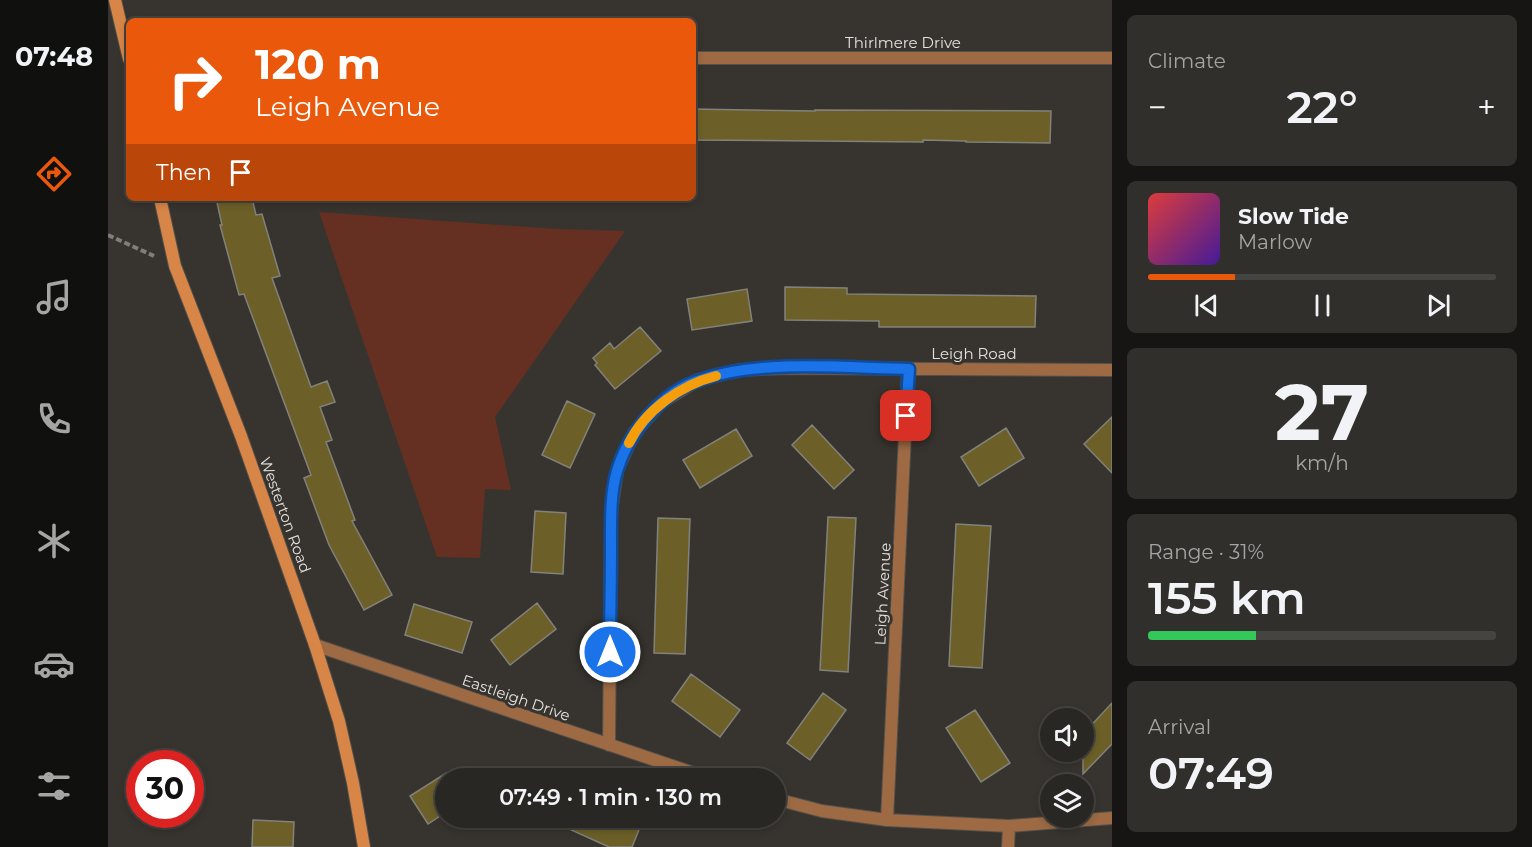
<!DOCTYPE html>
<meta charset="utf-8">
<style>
:root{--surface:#292723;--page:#312f2b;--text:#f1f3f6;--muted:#a5a5a6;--line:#454441;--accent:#ea580c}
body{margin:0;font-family:Montserrat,sans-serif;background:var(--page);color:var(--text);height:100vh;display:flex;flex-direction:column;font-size:22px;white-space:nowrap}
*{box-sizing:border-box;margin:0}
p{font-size:20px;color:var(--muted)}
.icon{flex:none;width:33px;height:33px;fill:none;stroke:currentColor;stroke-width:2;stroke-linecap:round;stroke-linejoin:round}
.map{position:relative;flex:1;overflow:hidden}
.details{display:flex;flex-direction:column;gap:15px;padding:15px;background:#171513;width:420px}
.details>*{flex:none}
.hud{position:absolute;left:18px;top:18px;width:570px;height:183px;border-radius:9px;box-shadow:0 3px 9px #0003,0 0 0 2px var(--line);background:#ea580c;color:#fff;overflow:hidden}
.controls{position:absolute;left:932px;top:708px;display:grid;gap:12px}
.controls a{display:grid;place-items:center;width:54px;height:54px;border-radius:50%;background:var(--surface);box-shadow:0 3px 9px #0003,0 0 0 2px var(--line);font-size:30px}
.speed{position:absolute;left:18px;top:750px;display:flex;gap:12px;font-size:30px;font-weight:700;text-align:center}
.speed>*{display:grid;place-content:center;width:78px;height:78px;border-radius:50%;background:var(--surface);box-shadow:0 3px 9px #0003,0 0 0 2px var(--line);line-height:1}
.speed .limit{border:9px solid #d22;background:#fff;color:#111}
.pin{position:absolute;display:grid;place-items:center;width:51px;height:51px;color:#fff;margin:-26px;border-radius:12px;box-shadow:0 3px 9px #0006}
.me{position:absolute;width:66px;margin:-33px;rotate:0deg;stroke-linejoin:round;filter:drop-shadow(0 0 4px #0008)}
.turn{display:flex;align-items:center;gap:21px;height:126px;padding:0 30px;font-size:27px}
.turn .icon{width:78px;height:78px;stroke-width:2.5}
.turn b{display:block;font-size:42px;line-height:51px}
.then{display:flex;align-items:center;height:57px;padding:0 30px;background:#0003;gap:12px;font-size:22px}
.big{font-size:45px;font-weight:600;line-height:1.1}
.details .widget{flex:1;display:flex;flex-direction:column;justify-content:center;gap:9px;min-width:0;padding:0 21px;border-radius:9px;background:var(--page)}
.details .dial{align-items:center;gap:0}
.dial b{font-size:78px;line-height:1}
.song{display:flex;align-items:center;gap:18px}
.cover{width:72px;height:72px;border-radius:9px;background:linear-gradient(135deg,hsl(0 70% 55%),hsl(260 70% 35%))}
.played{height:6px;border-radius:3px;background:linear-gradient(90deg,var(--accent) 25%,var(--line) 25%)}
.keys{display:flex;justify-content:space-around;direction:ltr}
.heat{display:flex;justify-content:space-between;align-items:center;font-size:33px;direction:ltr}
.charge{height:9px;border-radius:4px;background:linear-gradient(90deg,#34c759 31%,var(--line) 0)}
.trip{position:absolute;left:327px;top:768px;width:351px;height:60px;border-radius:30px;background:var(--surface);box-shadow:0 3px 9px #0003,0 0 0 2px var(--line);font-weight:600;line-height:60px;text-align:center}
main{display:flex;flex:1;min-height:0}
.tabs{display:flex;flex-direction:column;width:108px;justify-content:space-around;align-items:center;background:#10100e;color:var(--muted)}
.tabs .icon{width:42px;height:42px}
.tabs .current{color:var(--accent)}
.tabs b{font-size:27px;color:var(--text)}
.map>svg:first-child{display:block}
.green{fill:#653022}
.building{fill:#6c6028;stroke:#82817b;stroke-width:1.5}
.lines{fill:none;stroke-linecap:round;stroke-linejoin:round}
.street-casing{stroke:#53504b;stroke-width:14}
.secondary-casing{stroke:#53504b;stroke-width:14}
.path{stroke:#817e7a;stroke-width:4;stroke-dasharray:6 3;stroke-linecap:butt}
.street{stroke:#9d6a44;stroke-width:12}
.secondary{stroke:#d88647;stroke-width:12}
.route-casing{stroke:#114b97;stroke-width:15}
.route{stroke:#1a73e8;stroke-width:10}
.slow{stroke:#f59e0b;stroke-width:10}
.labels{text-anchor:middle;stroke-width:6;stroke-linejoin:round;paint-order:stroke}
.street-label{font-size:15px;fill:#e3e1de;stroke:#37342f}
</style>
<main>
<nav class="tabs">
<b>07:48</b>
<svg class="icon current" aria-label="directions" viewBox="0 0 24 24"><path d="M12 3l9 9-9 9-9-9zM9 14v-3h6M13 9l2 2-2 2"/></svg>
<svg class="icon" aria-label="music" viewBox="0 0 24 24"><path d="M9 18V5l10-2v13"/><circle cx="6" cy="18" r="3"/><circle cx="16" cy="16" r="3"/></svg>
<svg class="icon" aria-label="phone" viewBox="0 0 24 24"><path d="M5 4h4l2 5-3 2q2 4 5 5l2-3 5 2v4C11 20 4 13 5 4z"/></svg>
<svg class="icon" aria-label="climate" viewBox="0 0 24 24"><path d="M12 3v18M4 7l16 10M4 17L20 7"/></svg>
<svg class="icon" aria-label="car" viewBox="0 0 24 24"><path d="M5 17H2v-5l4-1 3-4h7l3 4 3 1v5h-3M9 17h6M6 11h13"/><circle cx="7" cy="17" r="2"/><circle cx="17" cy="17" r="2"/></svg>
<svg class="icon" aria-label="filters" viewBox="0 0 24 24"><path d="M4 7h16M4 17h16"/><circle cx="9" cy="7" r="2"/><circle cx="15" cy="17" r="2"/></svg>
</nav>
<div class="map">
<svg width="1004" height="847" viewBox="0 0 1004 847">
<rect width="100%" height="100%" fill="#37342f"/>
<!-- green -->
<path class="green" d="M211,212L449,229L517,231L387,417L403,490L377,489L372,558L329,557Z"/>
<!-- building -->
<path class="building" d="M585,109L707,111V110L943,111L942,143L858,142V141L815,140V142L585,140Z
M108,198H144L148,215L154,214L172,276L164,278L203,387L219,381L227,402L212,407L224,440L218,442L247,520L244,521L284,595L256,610L221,545L196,478L203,475L136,294L131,295L112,225H114Z
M677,287L739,288V294L928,296L927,327H771V321L677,320Z
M639,289L644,321L584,330L579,299Z
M532,327L553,351L507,389L487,365L489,363L485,358L502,343L506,349Z
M459,401L487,414L462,468L434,455Z
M1004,417V473L976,444Z
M704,425L746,470L726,489L684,445Z
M898,428L916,458L871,486L853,457Z
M628,429L644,456L592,488L575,460Z
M427,511L458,513L455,574L423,572Z
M720,517L748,518L740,672L712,670Z
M550,518L582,519L577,654L546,653Z
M848,524L883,526L874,668L841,666Z
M429,603L448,629L402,665L383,640Z
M306,604L364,622L354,653L297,635Z
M583,674L632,710L612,737L564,701Z
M715,693L738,710L702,760L679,743Z
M1004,703V744L975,774V734Z
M867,710L902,763L873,782L838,728Z
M399,767L428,776L435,778H396Z
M338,773V812L320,824L302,796Z
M446,818H517L533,825L524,847H501L461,829L464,823Z
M145,820L186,822L185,847H144Z"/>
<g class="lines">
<!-- street casing -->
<g class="street-casing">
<path id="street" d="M585,58H1004
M207,645L600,778
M501,745L503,513L509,471L526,433L554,402L590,380L631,370L682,368L1004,370
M668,799L714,811L779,820L901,826L1004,818
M779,820L800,369
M900,847L901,826"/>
</g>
<!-- secondary casing -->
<g class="secondary-casing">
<path id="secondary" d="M7,0L21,59
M52,198L67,266L133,436L207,645L231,721L245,783L256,847"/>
</g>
<!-- path -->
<path class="path" d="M0,235L46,256"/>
<!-- street -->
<use href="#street" class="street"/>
<!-- secondary -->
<use href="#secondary" class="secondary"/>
</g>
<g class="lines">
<!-- route casing -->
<g class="route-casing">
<path id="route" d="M502,652C502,617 503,583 503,548C503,523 502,494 509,471C520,433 554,392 592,380C653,359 736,368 801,369L798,416"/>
</g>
<!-- route -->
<use href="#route" class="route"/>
<!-- slow -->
<path class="slow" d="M521,443C537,410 573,385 608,376"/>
</g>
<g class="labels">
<!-- street labels -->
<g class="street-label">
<text x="795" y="48">Thirlmere Drive</text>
<text x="866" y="359">Leigh Road</text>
<text transform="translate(177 515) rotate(70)" y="5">Westerton Road</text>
<text transform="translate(775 594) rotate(-87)" y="5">Leigh Avenue</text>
<text transform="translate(408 698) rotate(19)" y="5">Eastleigh Drive</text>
</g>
</g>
</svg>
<div class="controls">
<a><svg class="icon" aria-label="sound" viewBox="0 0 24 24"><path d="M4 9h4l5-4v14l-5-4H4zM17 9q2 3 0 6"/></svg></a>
<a><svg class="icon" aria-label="layers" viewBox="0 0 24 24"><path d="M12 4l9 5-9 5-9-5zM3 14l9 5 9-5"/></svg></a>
</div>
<div class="speed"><div class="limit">30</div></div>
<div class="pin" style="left:798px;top:416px;background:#d93025"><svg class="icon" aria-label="arrive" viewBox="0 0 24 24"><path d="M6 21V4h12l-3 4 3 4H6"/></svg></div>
<svg class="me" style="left:502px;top:652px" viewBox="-20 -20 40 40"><circle r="17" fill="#1a73e8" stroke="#fff" stroke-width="3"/><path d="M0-11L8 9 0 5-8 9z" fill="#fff"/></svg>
<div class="trip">07:49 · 1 min · 130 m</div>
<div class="hud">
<div class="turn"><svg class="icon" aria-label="right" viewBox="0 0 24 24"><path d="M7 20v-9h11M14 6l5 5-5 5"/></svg><div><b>120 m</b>Leigh Avenue</div></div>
<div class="then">Then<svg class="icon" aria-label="arrive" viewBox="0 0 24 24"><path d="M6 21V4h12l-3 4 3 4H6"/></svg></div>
</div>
</div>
<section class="details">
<div class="widget"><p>Climate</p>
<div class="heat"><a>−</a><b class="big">22°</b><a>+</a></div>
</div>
<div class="widget">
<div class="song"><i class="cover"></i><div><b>Slow Tide</b><p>Marlow</p></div></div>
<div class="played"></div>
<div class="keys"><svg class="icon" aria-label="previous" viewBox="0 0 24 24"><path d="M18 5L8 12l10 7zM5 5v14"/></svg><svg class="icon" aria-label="pause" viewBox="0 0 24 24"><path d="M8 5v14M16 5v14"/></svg><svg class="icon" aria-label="next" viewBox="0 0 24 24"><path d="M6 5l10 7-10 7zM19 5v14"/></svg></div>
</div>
<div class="widget dial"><b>27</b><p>km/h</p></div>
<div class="widget"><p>Range · 31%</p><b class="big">155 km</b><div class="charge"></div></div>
<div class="widget"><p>Arrival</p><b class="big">07:49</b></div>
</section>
</main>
